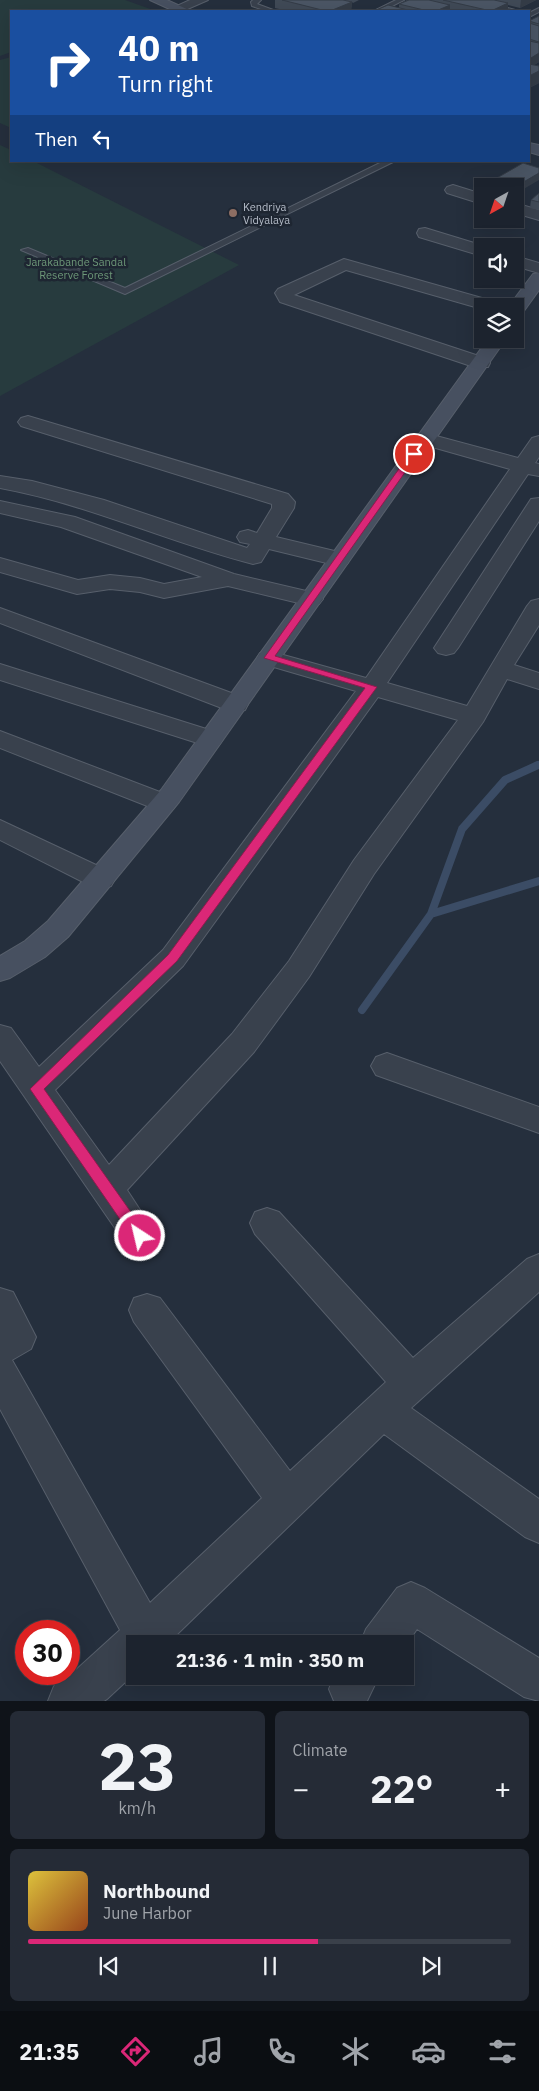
<!DOCTYPE html>
<meta charset="utf-8">
<style>
:root{--surface:#1c232e;--page:#252b36;--text:#f1f3f6;--muted:#a0a4aa;--line:#3a404a;--accent:#db2777}
body{margin:0;font-family:"IBM Plex Sans",sans-serif;background:var(--page);color:var(--text);height:100vh;display:flex;flex-direction:column;font-size:19px;white-space:nowrap}
*{box-sizing:border-box;margin:0}
p{font-size:16px;color:var(--muted)}
.icon{flex:none;width:28px;height:28px;fill:none;stroke:currentColor;stroke-width:2;stroke-linecap:round;stroke-linejoin:round}
.map{position:relative;height:1701px;overflow:hidden}
.details{display:flex;flex-direction:column;gap:10px;padding:10px;background:#0f1319;flex:1}
.details>*{flex:none}
.hud{position:absolute;left:10px;top:10px;width:520px;height:152px;border-radius:0px;box-shadow:0 5px 20px #0002,0 0 0 1px var(--line);background:#1a4fa0;color:#fff;overflow:hidden}
.needle{width:32px;rotate:220deg}
.buttons{position:absolute;left:474px;top:178px;display:grid;gap:10px}
.buttons a{display:grid;place-items:center;width:50px;height:50px;border-radius:0px;background:var(--surface);box-shadow:0 5px 20px #0002,0 0 0 1px var(--line);font-size:25px}
.speed{position:absolute;left:15px;top:1620px;display:flex;gap:10px;font-size:25px;font-weight:700;text-align:center}
.speed>*{display:grid;place-content:center;width:65px;height:65px;border-radius:50%;background:var(--surface);box-shadow:0 5px 20px #0002,0 0 0 1px var(--line);line-height:1}
.speed .limit{border:8px solid #d22;background:#fff;color:#111}
.pin{position:absolute;display:grid;place-items:center;width:42px;height:42px;color:#fff;margin:-21px;border:2px solid #fff;border-radius:50%;box-shadow:0 1px 5px #0007}
.me{position:absolute;width:55px;margin:-28px;rotate:325deg;stroke-linejoin:round;filter:drop-shadow(0 0 4px #0008)}
.turn{display:flex;align-items:center;gap:18px;height:105px;padding:0 25px;font-size:22px}
.turn .icon{width:65px;height:65px;stroke-width:2.5}
.turn b{display:block;font-size:35px;line-height:42px}
.then{display:flex;align-items:center;height:48px;padding:0 25px;background:#0003;gap:10px;font-size:19px}
.big{font-size:38px;font-weight:700;line-height:1.1}
.details .widget{flex:1;display:flex;flex-direction:column;justify-content:center;gap:8px;min-width:0;padding:0 18px;border-radius:8px;background:var(--page)}
.details .dial{align-items:center;gap:0}
.dial b{font-size:65px;line-height:1}
.song{display:flex;align-items:center;gap:15px}
.cover{width:60px;height:60px;border-radius:8px;background:linear-gradient(135deg,hsl(50 70% 55%),hsl(20 70% 35%))}
.played{height:5px;border-radius:2px;background:linear-gradient(90deg,var(--accent) 60%,var(--line) 60%)}
.keys{display:flex;justify-content:space-around;direction:ltr}
.heat{display:flex;justify-content:space-between;align-items:center;font-size:28px;direction:ltr}
.details .tiles{flex:1;display:grid;gap:10px;grid-template-columns:1fr 1fr}
.widget:last-child{grid-column:span 2}
.trip{position:absolute;left:126px;top:1635px;width:288px;height:50px;border-radius:0px;background:var(--surface);box-shadow:0 5px 20px #0002,0 0 0 1px var(--line);font-weight:700;line-height:50px;text-align:center}
.menu{display:flex;height:80px;justify-content:space-around;align-items:center;background:#0b0e12;color:var(--muted)}
.menu .icon{width:35px;height:35px}
.menu .current{color:var(--accent)}
.menu b{font-size:22px;color:var(--text)}
.map>svg:first-child{display:block}
.green{fill:#273b3e}
.lines{fill:none;stroke-linecap:round;stroke-linejoin:round}
.stream-far1{stroke:#3b4c65;stroke-width:6}
.stream{stroke:#3b4c65;stroke-width:8}
.service-casing{stroke:#575f6b;stroke-width:2}
.minor-casing{stroke:#575f6b;stroke-width:2}
.secondary-casing{stroke:#575f6b;stroke-width:2}
.service{fill:#39414d;fill-rule:evenodd}
.minor{fill:#39414d;fill-rule:evenodd}
.secondary{fill:#475060;fill-rule:evenodd}
.wall{fill:#404a57}
.shaded-wall{fill:#343c47}
.building{fill:#4b5665;stroke:#343c47}
.route{fill:#db2777;stroke:#8e194d}
.education-dot{fill:#8d6e63;stroke:#1e2632;stroke-width:2}
.labels{text-anchor:middle;stroke-width:5;stroke-linejoin:round;paint-order:stroke}
.far-poi-label{font-size:11px;fill:#b5bcc8;stroke:#1e2632;text-anchor:start}
.far-park-label{font-size:11px;fill:#6d9878;stroke:#1e2632}
</style>
<div class="map">
<svg width="539" height="1701" viewBox="0 0 539 1701">
<rect width="100%" height="100%" fill="#252f3d"/>
<!-- green -->
<path class="green" d="M0,0H125L153,10L11,11V52L0,56Z
M11,57V128L0,123V60Z
M0,145L11,150V161H33L239,265L0,396Z"/>
<g class="lines">
<!-- stream-far1 -->
<path class="stream-far1" d="M535,766L539,764"/>
<!-- stream -->
<path class="stream" d="M431,914L539,881
M362,1010L431,914L462,829L505,780L538,765"/>
<!-- service casing -->
<g class="service-casing">
<path id="service" d="M253,0H261L257,4L276,11H267L252,6L251,2Z
M396,0H404L382,11H374Z
M466,0H477L519,11H509Z
M539,8V12L529,17V13Z
M384,161H395L125,294L21,250L28,248L125,288Z"/>
</g>
<!-- minor casing -->
<g class="minor-casing">
<path id="minor" d="M190,0H208L183,11H166Z
M453,185L482,194V204L447,193L445,190L447,187Z
M515,203L539,210V220L515,213Z
M425,228L484,246L482,256L419,237L417,233L419,229Z
M515,256L539,263V273L515,266Z
M344,259L496,302L499,306H482V309L346,270L294,295L488,359L490,363L488,367H474L280,302L275,293L278,289Z
M28,416L288,494L295,502L294,508L276,537L347,554L350,559L347,564L339,566L269,549L261,562L253,564C167,542 88,504 0,488V476L32,481L104,500L247,548L250,544L240,542L237,537L240,532L248,530L257,533L272,508V504L21,426L18,422L21,418Z
M425,433L518,458L532,438L539,436V457L535,463L539,464V476L528,474L387,683L467,706L527,606L531,601L539,599V625L514,665L539,673V689L507,679L483,722L374,874L309,977L254,1052L127,1190L157,1236L152,1247L140,1251L128,1247L0,1061V1025L11,1028L39,1067L163,950L356,691L260,663L257,658L260,653L269,651L366,678L510,469L418,443L415,439L418,435ZM378,697L458,720L354,860L289,961L232,1034L109,1165L55,1090L183,966Z
M539,498V521L458,648L454,653L446,655L438,653L434,648L531,499Z
M0,501L75,517L234,574L319,594L323,599L319,604L311,606L228,586L164,598L140,592L110,589L77,594L0,572V558L78,580L110,575L140,578L164,584L202,577L61,527L0,513Z
M0,608L245,698L248,704L245,710L236,712L227,710L0,623Z
M0,664L219,733L223,739L219,745L210,747L0,680Z
M0,731L173,797L177,803L173,809L164,812L155,809L0,748Z
M0,820L111,872L115,879L111,886L101,889L91,886L0,840Z
M387,1053L539,1107V1133L376,1075L371,1066L376,1057Z
M267,1208L279,1212L413,1358L527,1259L539,1254V1292L411,1408L539,1499V1543L525,1537L384,1434L167,1644H135V1673L107,1699L104,1701H48L54,1686L77,1669L120,1630L0,1409V1288L13,1292L36,1337L31,1349L12,1360L150,1603L262,1498L134,1322L129,1310L134,1298L147,1294L160,1298L290,1471L386,1382L255,1234L250,1223L255,1212Z
M411,1582L425,1588L539,1658V1701L524,1697L417,1629L405,1646V1644H360L366,1629L397,1588Z
M334,1676H379L367,1701H334L329,1689Z"/>
</g>
<!-- secondary casing -->
<g class="secondary-casing">
<path id="secondary" d="M150,0H167L191,11H174Z
M529,143L539,145V155L529,152Z
M539,273V290L521,315L515,316V306H509L533,274Z
M488,339H506L179,802L68,937L45,957L10,978L0,981V956L25,941L48,921L161,790Z"/>
</g>
<!-- service -->
<use href="#service" class="service"/>
<!-- minor -->
<use href="#minor" class="minor"/>
<!-- secondary -->
<use href="#secondary" class="secondary"/>
</g>
<!-- wall -->
<path class="wall" d="M275,0H359L353,3L352,2L351,11H288L275,8Z
M407,0H536L520,8L508,5V11H374L399,8V4Z
M539,16V62L534,65L539,66V83L529,88V21Z
M539,193V210L530,208L531,200Z"/>
<!-- shaded-wall -->
<path class="shaded-wall" d="M521,0H536L520,8Z
M352,2L351,11H330Z
M508,3V11H491Z
M450,5V11H436Z
M539,53V62L529,68L531,58Z
M539,71V83L529,88V76Z
M539,173V180L515,194V187Z"/>
<!-- building -->
<path class="building" d="M282,0H343L352,2L330,11H326Z
M409,0H429L450,5L436,11H428L399,4Z
M443,0H494L508,3L491,11Z
M388,5L412,11H374Z
M539,16V24L529,21Z
M529,23L539,26V42L529,39Z
M529,41L539,43V53L531,58L529,57Z
M529,64L539,66V71L529,76Z
M523,163L539,168V173L515,187L485,186H483Z
M539,193V202L531,200Z"/>
<!-- route -->
<path class="route" d="M411,452L418,454L275,656L377,687L177,961L44,1089L145,1232L147,1236L145,1241L140,1243L135,1241L30,1089L168,955L365,688L264,658Z"/>
<!-- markers -->
<circle class="education-dot" cx="233" cy="213" r="5"/>
<g class="labels">
<!-- far-poi labels -->
<g class="far-poi-label">
<text x="243" y="211">Kendriya<tspan x="243" dy="13">Vidyalaya</tspan></text>
</g>
<!-- far-park labels -->
<g class="far-park-label">
<text x="76" y="266">Jarakabande Sandal<tspan x="76" dy="13">Reserve Forest</tspan></text>
</g>
</g>
</svg>
<div class="buttons">
<a><svg class="needle" viewBox="-14 -14 28 28"><path d="M0-13l5 13h-10z" fill="#e53935"/><path d="M0 13l5-13h-10z" fill="#a0a4aa"/></svg></a>
<a><svg class="icon" aria-label="sound" viewBox="0 0 24 24"><path d="M4 9h4l5-4v14l-5-4H4zM17 9q2 3 0 6"/></svg></a>
<a><svg class="icon" aria-label="layers" viewBox="0 0 24 24"><path d="M12 4l9 5-9 5-9-5zM3 14l9 5 9-5"/></svg></a>
</div>
<div class="speed"><div class="limit">30</div></div>
<div class="pin" style="left:414px;top:454px;background:#d93025"><svg class="icon" aria-label="arrive" viewBox="0 0 24 24"><path d="M6 21V4h12l-3 4 3 4H6"/></svg></div>
<svg class="me" style="left:140px;top:1236px" viewBox="-20 -20 40 40"><circle r="17" fill="#db2777" stroke="#fff" stroke-width="3"/><path d="M0-11L8 9 0 5-8 9z" fill="#fff"/></svg>
<div class="trip">21:36 · 1 min · 350 m</div>
<div class="hud">
<div class="turn"><svg class="icon" aria-label="right" viewBox="0 0 24 24"><path d="M7 20v-9h11M14 6l5 5-5 5"/></svg><div><b>40 m</b>Turn right</div></div>
<div class="then">Then<svg class="icon" aria-label="left" viewBox="0 0 24 24"><path d="M17 20v-9H6M10 6l-5 5 5 5"/></svg></div>
</div>
</div>
<section class="details">
<div class="tiles">
<div class="widget dial"><b>23</b><p>km/h</p></div>
<div class="widget"><p>Climate</p>
<div class="heat"><a>−</a><b class="big">22°</b><a>+</a></div>
</div>
<div class="widget">
<div class="song"><i class="cover"></i><div><b>Northbound</b><p>June Harbor</p></div></div>
<div class="played"></div>
<div class="keys"><svg class="icon" aria-label="previous" viewBox="0 0 24 24"><path d="M18 5L8 12l10 7zM5 5v14"/></svg><svg class="icon" aria-label="pause" viewBox="0 0 24 24"><path d="M8 5v14M16 5v14"/></svg><svg class="icon" aria-label="next" viewBox="0 0 24 24"><path d="M6 5l10 7-10 7zM19 5v14"/></svg></div>
</div>
</div>
</section>
<nav class="menu">
<b>21:35</b>
<svg class="icon current" aria-label="directions" viewBox="0 0 24 24"><path d="M12 3l9 9-9 9-9-9zM9 14v-3h6M13 9l2 2-2 2"/></svg>
<svg class="icon" aria-label="music" viewBox="0 0 24 24"><path d="M9 18V5l10-2v13"/><circle cx="6" cy="18" r="3"/><circle cx="16" cy="16" r="3"/></svg>
<svg class="icon" aria-label="phone" viewBox="0 0 24 24"><path d="M5 4h4l2 5-3 2q2 4 5 5l2-3 5 2v4C11 20 4 13 5 4z"/></svg>
<svg class="icon" aria-label="climate" viewBox="0 0 24 24"><path d="M12 3v18M4 7l16 10M4 17L20 7"/></svg>
<svg class="icon" aria-label="car" viewBox="0 0 24 24"><path d="M5 17H2v-5l4-1 3-4h7l3 4 3 1v5h-3M9 17h6M6 11h13"/><circle cx="7" cy="17" r="2"/><circle cx="17" cy="17" r="2"/></svg>
<svg class="icon" aria-label="filters" viewBox="0 0 24 24"><path d="M4 7h16M4 17h16"/><circle cx="9" cy="7" r="2"/><circle cx="15" cy="17" r="2"/></svg>
</nav>
